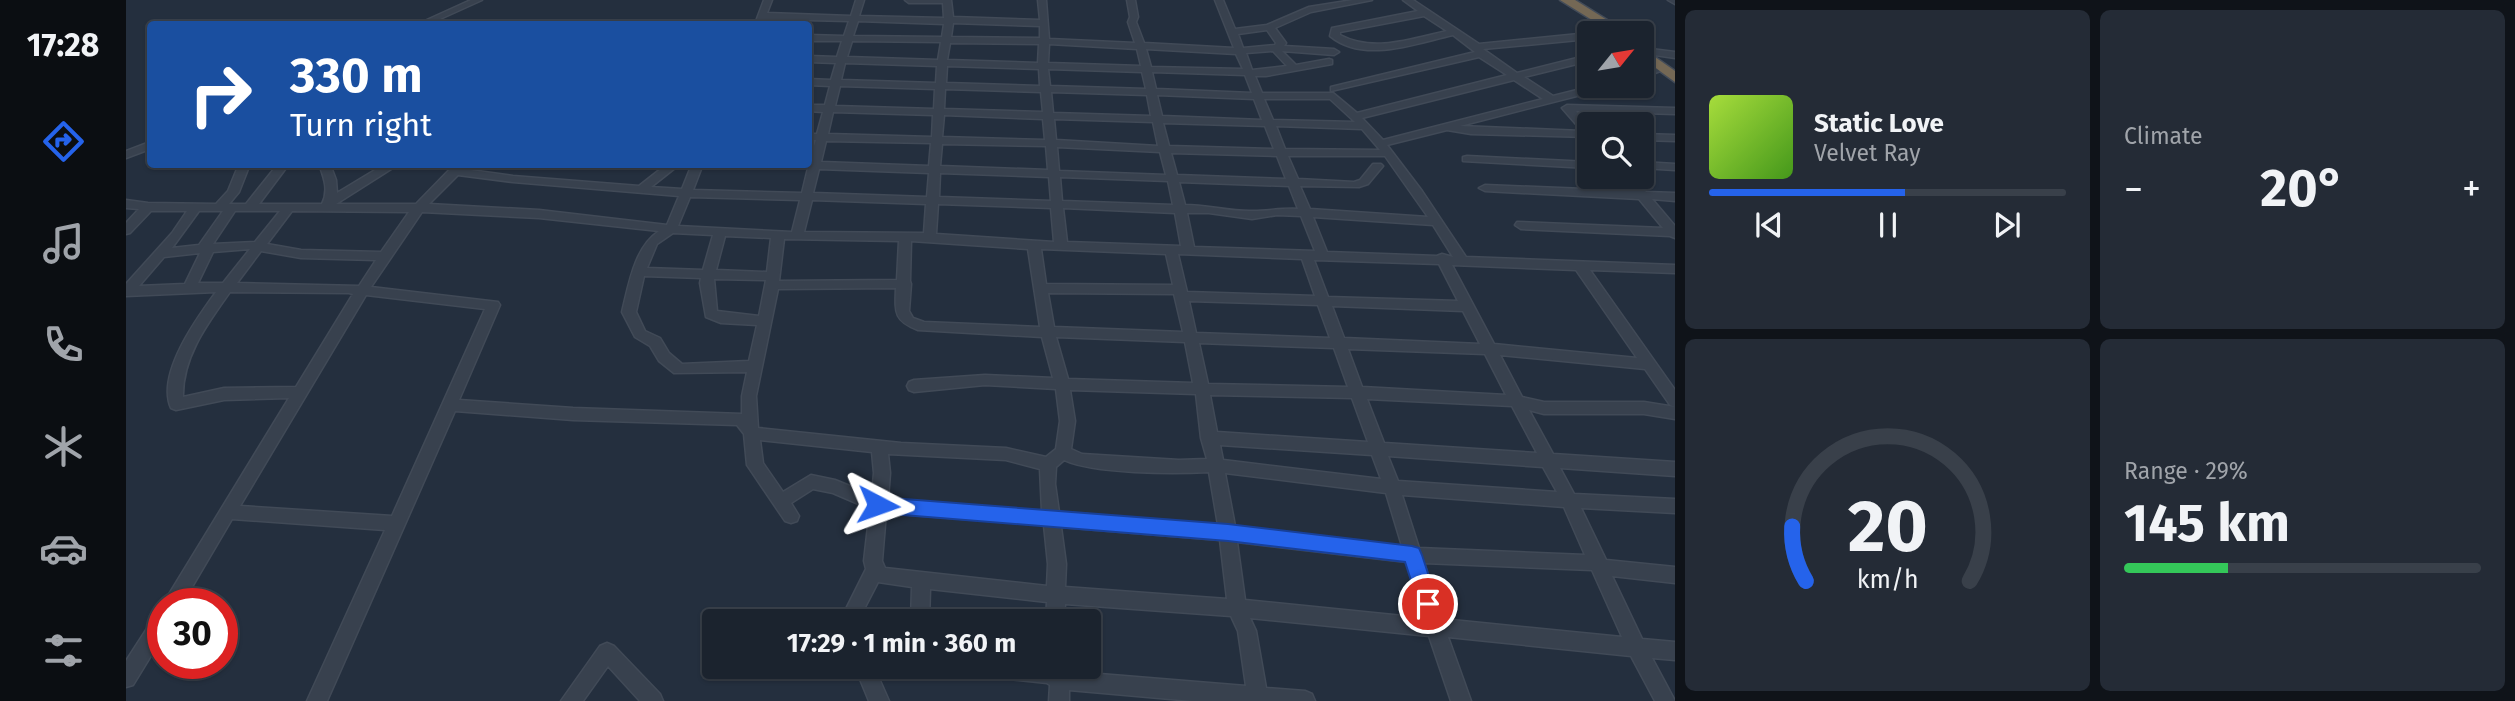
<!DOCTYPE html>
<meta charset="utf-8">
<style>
:root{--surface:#1b232e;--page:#242b36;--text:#f1f3f6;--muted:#a0a4aa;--line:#39404a;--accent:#2563eb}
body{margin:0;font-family:"Fira Sans",sans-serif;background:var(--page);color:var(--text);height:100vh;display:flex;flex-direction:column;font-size:26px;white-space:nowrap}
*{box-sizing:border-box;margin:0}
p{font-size:23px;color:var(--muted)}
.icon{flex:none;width:38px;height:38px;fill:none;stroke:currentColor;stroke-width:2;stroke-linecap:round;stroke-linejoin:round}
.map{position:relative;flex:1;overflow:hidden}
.panel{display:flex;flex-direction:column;gap:10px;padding:10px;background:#0f1319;width:840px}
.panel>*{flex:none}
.top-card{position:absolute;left:21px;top:21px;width:665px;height:147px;border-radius:7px;box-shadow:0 2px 5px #0004,0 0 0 2px var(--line);background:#1a4fa0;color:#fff;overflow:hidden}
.needle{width:46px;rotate:60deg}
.controls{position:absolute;left:1451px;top:21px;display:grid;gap:14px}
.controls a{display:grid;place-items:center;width:77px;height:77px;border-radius:7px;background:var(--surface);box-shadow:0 2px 5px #0004,0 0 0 2px var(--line);font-size:35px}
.speed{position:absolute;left:21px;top:588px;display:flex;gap:14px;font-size:35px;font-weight:700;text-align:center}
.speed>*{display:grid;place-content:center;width:91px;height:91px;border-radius:50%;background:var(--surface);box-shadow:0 2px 5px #0004,0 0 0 2px var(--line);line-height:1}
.speed .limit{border:10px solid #d22;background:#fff;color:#111}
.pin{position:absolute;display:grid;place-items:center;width:60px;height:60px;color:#fff;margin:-30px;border:4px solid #fff;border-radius:50%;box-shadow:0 2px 7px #0007}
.me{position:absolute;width:77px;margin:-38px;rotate:94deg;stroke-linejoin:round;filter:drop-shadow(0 0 5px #0008)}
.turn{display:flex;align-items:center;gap:24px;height:147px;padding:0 28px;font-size:32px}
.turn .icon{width:91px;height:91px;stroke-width:2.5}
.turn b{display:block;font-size:49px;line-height:60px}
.big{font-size:52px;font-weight:700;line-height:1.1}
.panel .tile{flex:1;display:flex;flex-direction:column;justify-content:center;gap:10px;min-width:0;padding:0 24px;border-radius:10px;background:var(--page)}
.panel .dial{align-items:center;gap:0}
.dial svg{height:182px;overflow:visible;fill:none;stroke:var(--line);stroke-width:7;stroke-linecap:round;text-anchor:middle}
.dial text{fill:var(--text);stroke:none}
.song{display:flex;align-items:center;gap:21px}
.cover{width:84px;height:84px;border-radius:10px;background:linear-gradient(135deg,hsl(80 70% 55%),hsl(100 70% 35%))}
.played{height:7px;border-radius:4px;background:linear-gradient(90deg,var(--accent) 55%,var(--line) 55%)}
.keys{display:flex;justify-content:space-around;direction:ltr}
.heat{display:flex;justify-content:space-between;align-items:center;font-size:38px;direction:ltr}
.charge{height:10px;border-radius:5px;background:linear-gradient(90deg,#34c759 29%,var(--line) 0)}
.panel .tiles{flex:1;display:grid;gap:10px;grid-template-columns:repeat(2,1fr)}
.trip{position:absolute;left:576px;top:609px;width:399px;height:70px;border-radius:7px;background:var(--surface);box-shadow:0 2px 5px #0004,0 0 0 2px var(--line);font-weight:700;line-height:70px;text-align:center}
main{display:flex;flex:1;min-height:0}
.tabs{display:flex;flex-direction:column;width:126px;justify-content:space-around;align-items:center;background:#0b0e12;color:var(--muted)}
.tabs .icon{width:49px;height:49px}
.tabs .current{color:var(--accent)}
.tabs b{font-size:32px;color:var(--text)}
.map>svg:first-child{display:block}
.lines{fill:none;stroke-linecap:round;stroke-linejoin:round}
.minor-casing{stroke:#414a57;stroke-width:3}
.highway-casing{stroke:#434c59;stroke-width:3}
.minor{fill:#38414e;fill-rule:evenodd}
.highway{fill:#746855;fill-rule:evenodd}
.route{fill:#2563eb;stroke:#184099;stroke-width:2}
</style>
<main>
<nav class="tabs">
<b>17:28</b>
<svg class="icon current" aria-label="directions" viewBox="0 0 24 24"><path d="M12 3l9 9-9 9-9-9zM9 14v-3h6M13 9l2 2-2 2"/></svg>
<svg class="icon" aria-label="music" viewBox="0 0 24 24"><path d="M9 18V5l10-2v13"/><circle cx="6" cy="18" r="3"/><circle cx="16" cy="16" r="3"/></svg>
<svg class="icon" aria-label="phone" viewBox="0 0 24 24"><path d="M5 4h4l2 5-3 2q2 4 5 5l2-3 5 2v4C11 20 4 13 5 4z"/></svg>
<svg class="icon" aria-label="climate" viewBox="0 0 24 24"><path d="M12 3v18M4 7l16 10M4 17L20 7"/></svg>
<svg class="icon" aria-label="car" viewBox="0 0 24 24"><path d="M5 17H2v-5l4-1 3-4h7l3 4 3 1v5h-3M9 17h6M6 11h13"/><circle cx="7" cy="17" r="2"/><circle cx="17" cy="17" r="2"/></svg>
<svg class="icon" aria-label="filters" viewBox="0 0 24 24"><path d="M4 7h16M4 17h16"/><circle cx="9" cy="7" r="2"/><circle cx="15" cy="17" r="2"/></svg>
</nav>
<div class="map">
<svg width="1549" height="701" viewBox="0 0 1549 701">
<rect width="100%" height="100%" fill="#242f3e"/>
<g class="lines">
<!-- minor casing -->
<g class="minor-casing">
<path id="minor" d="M345,0H356L303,24H292Z
M638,0H646L641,13L725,16L730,0H738L733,16L818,18L817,3H783L779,0H825L827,17L914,20L912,0H920L923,39L1009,43L1002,22L1004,17L1001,0H1009L1012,17L1010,22L1018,43L1108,48L1089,0H1097L1109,29L1141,25L1183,7L1227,0H1246L1185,12L1149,28L1160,43L1158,46L1208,49L1213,52L1208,55L1156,51L1170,65L1203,59L1206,60V64L1140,76H1129L1136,93H1207L1231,113L1381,75L1353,57L1205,91V87L1349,52L1327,35C1290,43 1238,64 1204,36L1206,28L1292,11L1277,0H1287L1353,44L1463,33V39L1357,49L1391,73L1463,55V61L1398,77L1427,96L1467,86H1483L1482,88L1334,126L1456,131L1436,108L1441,105L1549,108V114L1450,111L1463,126V137L1345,134L1321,130L1261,145L1296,191L1340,257L1549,265V273L1464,270L1549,390V407L1544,405L1519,369L1374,355L1396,397L1418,402H1518L1549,407V419L1518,414H1418L1403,410L1427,454L1549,462V476L1434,468L1448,494L1549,499V513L1455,508L1480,560L1549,567V583L1486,576L1516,639L1549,642V660L1526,658L1549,701H1529L1505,656L1322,637L1345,701H1325L1303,636L1124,618L1130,631L1140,688L1179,691L1186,694L1189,701H1067L943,690V701H923L924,685L921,683L855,676L848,674L846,667H930L937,671L1120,686L1112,631L1105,616L939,604L938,621H920L921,602L804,589L803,621H785L786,587L752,582L737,611L738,621H720L719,611L740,569L738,561L744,509L707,493L687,489L665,503L673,516L671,521L665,523L659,521L621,465L618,434L611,425L447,420L329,411L201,701H181L259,530L106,519L56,604H37L163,398L98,400L50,410L45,408C30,374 71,318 90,292L0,296V284L46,233L61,211H25L4,233L0,234V223L13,209L0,208V200L22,203L90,204L102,191L113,164H124L113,192L103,204H120L152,164H163L133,204H196C203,190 198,178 193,164H204L210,180L211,193L259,164H273L210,204H290L329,164H340L337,169L387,176L513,186L541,164H554L525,187L556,189L566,164H577L567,190L676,193L682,168L660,167L655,164H682L690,140H682V134H691L697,112L682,111V105H699L704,86L682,85V79L705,80L710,63L682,62V56L711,57L716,41H682V35L718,36L723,21L638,19L635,24H629ZM1298,16L1321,31C1285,39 1248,53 1214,35V32ZM732,21L818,24L816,37L727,36ZM827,23L914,26V38L825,37ZM1141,30L1150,43L1149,45L1117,48L1112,34ZM726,41L815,42L812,60L721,57ZM824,43L913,44L912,63L821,60ZM923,44L1011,49L1015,66L922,63ZM1020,49L1110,54L1117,69L1025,67ZM1147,51L1161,66L1126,70L1120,53ZM719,63L811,66L810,83L715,80ZM821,66L913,69L914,86L820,83ZM922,69L1016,72L1020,89L924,86ZM1026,72L1119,75L1126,93L1030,89ZM1388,80L1417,99L1257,140L1236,118ZM714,86L809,89L808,109L709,106ZM819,89L915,92L917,112L818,109ZM925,92L1021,95L1025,116L927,113ZM1031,95L1128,99L1136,120L1036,116ZM1138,99H1204L1229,122L1147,120ZM707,112L807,115L806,137L702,134ZM818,115L917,119L919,140L816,137ZM928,119L1027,122L1032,146L930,140ZM1037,123L1139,126L1148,149L1043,146ZM1150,126L1236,129L1254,150L1159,149ZM700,141L805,143L803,166L695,162ZM816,144L920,146L922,170L814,166ZM931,147L1034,152L1040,175L933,171ZM1045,153L1151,156L1160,179L1051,175ZM1162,156H1259L1302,217L1184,209L1174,186L1233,187L1242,184L1257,166L1255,164H1247L1234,180L1228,182L1172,179ZM693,169L803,173L801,197L687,193ZM814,173L923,177L925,201L813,197ZM332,175L387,182L553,196L541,225L413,210L303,204ZM934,177L1042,181L1047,205L936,201ZM1053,182L1163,186L1172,209C1156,208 1142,211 1127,211C1105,212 1082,205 1059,205ZM564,197L674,200L666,232L552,226ZM686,200L800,204L798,233L678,232ZM812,204L925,208L928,242L810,234ZM937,208L1049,213L1055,246L941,242ZM73,211H97L73,245L46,248ZM109,211H154L129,242L87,244ZM166,211L283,212L255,252L175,250L141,244ZM296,212L413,218L533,231C508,248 503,284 496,312L509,337L524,346L533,361L548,373L621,372L616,396V414L447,408L333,400L374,305L372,302L245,287ZM1061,213H1083L1126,219L1151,215L1175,216L1189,251L1068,247ZM1187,217L1307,225L1327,257L1316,254L1311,256L1201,252ZM547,233L587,235L577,270L521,268L531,244ZM599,236L645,238L641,272L590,270ZM658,239L773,241L771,280L653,281ZM785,241L902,249L914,327L798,322L787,318L783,311L785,284L784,281ZM124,249L97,283H72L87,252ZM915,249L1040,254L1047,285L920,284ZM135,251L175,258L250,260L233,286L111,283ZM74,253L59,284L13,286L38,257ZM1052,254L1176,259L1189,296L1061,292ZM1188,260L1313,264L1332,301L1202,297ZM1326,265L1450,270L1511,358L1368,344ZM518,276L575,278L574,283L580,317L595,323L631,325L623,361L556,364L543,353L534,338L519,331L510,312ZM588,279L640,280L633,316L591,311ZM770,288C769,313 768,321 792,330L916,337L927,378L859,375L788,380L783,382L781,386L783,390L788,392L859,385L930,389L934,421L930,449L920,457L880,448L775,443L632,428L630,396L652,289ZM104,292L223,293L227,294L170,387L98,388L57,397C56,357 82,323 104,292ZM922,293L1048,294L1057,332L928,327ZM240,295L359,309L266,516L114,506ZM1063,301L1192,305L1204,338L1070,333ZM1206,306L1337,311L1354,344L1218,338ZM930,337L1059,342L1067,383L942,379ZM1073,343L1208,348L1222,387L1082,384ZM1222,349L1359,354L1380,395L1236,387ZM944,390L1070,394L1075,438L1081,459L1053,460L956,454L945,449L949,421ZM1084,395L1226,398L1242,442L1091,432ZM1241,399L1386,406L1411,453L1258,443ZM634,440L746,452L748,473L746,495L709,480L685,475L657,492L637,463ZM1094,445L1246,455L1255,479L1097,460ZM762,454L880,460L914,469L916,511L762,499L764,473ZM1262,456L1417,467L1431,492L1272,481ZM938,460C968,474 1048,474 1083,472L1092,525L933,512L929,484L930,467ZM1099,473L1260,493L1276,546L1109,526ZM1276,495L1438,507L1459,555L1293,548ZM760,513L918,525L922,564L921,586L759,568L756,561ZM935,527L1094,540L1101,599L939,587L940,564ZM1111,542L1281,562L1297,618L1119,600ZM1298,563L1466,570L1496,637L1316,619Z
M1542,0H1549V4Z
M1525,49L1549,52V58L1522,54L1520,52Z
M1534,66L1542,68L1516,78V72Z
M1516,134L1549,135V141L1516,140Z
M24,142V149L0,158V151Z
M1341,156L1463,162V168L1337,161V157Z
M1516,162L1549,164V170L1516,168Z
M1495,177H1507L1520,192L1549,193V201L1526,199L1549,226V238L1544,236L1395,229L1389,225L1391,222L1537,228L1513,199L1359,191L1353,188L1359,185L1507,191Z
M37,611V636L7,685L0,687V661L31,613Z
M481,643L488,646L534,694L537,701H514L482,666L457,701H435L474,646Z
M729,667H748L763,701H743Z"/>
</g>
<!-- highway casing -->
<g class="highway-casing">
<path id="highway" d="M1434,0H1449L1502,33H1487Z
M1516,48L1549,71V82L1516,58Z"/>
</g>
<!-- minor -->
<use href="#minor" class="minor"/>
<!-- highway -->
<use href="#highway" class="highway"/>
</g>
<!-- route -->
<path class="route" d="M752,497L1102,524L1286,546L1293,548L1296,555L1312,604L1309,611L1302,614L1295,611L1279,562L1102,541L752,513L746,511L743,505L746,500Z"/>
</svg>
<div class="controls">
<a><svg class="needle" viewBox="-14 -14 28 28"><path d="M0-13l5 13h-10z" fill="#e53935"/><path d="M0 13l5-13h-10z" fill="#a0a4aa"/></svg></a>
<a><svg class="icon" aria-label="search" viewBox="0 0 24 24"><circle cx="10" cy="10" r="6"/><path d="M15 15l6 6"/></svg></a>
</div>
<div class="speed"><div class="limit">30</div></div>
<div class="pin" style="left:1302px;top:604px;background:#d93025"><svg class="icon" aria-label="arrive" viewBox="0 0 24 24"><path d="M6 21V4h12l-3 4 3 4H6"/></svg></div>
<svg class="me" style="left:752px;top:505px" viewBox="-20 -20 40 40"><path d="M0-17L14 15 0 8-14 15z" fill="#2563eb" stroke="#fff" stroke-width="4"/></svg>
<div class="trip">17:29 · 1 min · 360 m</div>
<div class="top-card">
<div class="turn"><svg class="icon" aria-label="right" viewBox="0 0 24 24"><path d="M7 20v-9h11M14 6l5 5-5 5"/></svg><div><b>330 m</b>Turn right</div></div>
</div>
</div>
<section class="panel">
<div class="tiles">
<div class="tile">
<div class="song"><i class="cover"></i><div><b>Static Love</b><p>Velvet Ray</p></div></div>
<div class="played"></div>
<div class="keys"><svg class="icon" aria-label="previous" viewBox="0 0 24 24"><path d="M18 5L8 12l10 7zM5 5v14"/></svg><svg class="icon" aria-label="pause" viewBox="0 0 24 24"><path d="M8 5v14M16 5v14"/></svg><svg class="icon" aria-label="next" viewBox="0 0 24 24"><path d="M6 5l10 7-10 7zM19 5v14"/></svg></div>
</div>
<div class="tile"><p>Climate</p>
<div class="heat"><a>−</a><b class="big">20°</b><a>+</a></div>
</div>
<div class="tile dial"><svg viewBox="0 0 100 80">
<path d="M14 69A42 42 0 1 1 86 69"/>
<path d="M14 69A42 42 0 0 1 8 45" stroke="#2563eb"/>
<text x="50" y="56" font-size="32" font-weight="700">20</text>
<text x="50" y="72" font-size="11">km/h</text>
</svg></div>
<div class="tile"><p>Range · 29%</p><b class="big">145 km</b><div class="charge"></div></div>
</div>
</section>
</main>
